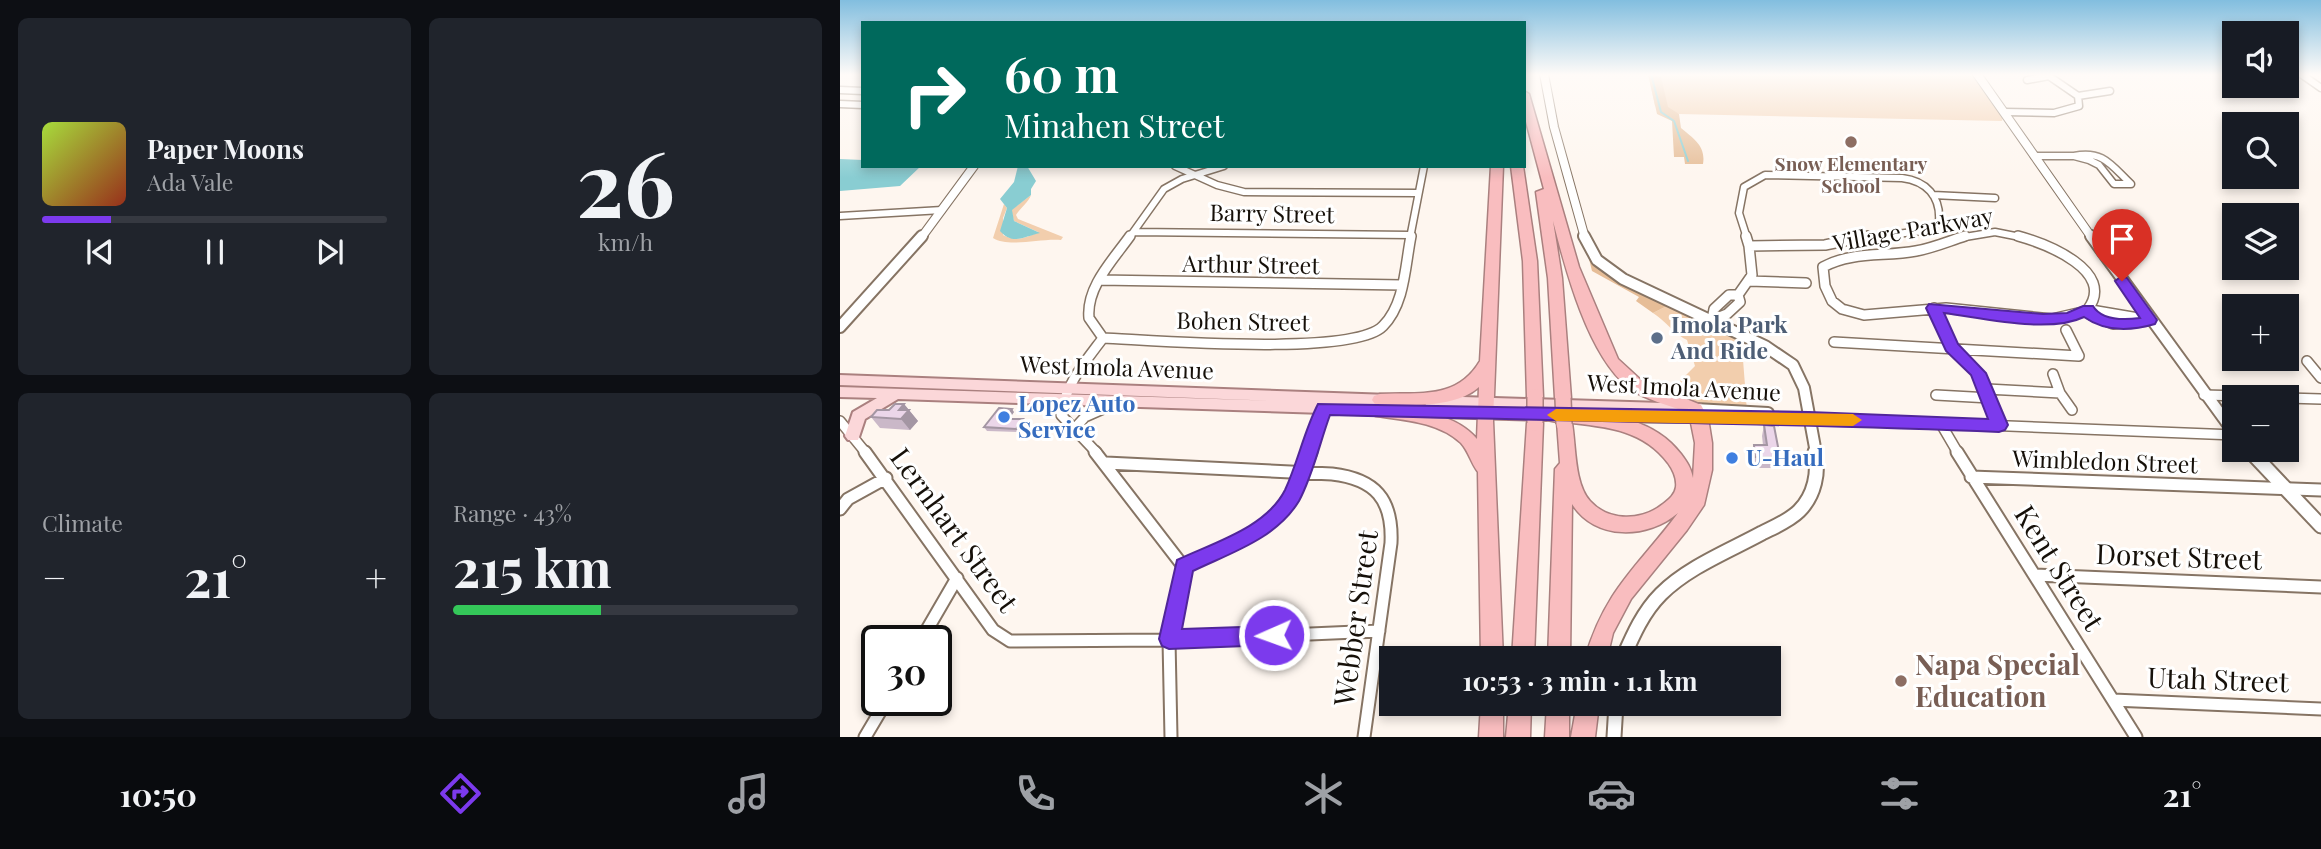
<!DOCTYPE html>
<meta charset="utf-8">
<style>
:root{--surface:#171b24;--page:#20242c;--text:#f1f3f6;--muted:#9ea1a6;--line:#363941;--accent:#7c3aed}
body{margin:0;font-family:"Playfair Display",serif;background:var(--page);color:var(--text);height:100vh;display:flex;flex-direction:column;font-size:26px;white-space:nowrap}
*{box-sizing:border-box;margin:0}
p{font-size:23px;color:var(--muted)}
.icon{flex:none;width:38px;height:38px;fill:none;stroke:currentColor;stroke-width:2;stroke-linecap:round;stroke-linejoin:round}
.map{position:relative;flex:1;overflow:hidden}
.details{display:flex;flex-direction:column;gap:18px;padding:18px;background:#0d0f14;width:840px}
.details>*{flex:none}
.guide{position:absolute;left:21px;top:21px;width:665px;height:147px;border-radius:0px;box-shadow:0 4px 10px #0003;background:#00695c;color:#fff;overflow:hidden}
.controls{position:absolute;left:1382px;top:21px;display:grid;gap:14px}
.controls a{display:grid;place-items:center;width:77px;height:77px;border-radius:0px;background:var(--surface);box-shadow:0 4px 10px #0003;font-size:35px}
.speed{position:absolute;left:21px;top:625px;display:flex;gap:14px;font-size:35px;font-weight:700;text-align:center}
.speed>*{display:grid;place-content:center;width:91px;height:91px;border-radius:50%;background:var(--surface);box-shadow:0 4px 10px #0003;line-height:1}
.speed .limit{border:4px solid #111;border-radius:10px;background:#fff;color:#111}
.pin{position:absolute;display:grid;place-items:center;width:60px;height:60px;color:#fff;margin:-72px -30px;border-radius:50% 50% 50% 0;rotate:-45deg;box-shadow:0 0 7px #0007}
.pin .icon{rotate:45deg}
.me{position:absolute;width:77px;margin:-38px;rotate:268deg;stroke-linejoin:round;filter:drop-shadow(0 0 5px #0008)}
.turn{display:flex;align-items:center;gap:24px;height:147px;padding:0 28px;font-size:32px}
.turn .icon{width:91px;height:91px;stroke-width:2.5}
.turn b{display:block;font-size:49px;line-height:60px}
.big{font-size:52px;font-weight:700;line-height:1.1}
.details .card{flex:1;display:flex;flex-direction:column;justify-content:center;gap:10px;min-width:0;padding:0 24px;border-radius:10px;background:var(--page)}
.details .dial{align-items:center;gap:0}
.dial b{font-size:91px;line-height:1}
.song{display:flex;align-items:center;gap:21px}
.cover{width:84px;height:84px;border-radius:10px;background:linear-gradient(135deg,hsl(80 70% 55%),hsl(10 70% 35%))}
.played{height:7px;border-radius:4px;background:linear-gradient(90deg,var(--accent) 20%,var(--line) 20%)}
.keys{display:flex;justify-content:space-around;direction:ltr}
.heat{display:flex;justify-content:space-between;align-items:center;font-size:38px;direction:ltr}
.charge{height:10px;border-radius:5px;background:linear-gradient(90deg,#34c759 43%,var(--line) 0)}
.details .tiles{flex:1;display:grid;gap:18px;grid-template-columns:repeat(2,1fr)}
.trip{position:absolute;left:539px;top:646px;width:402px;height:70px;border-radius:0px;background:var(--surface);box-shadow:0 4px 10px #0003;font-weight:700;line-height:70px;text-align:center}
.tabs{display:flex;height:112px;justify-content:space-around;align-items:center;background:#090b0e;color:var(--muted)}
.tabs .icon{width:49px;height:49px}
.tabs .active{color:var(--accent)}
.tabs b{font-size:32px;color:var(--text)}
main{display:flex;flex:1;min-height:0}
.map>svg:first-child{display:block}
.green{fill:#f2cead}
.forest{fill:#e6bd97}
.water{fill:#89cdd2}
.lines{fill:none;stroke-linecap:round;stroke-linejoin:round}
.stream{stroke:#89cdd2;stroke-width:2}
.minor-far2-casing{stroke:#867464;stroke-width:9}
.minor-far1-casing{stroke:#867464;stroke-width:12}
.minor-casing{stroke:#867464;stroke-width:15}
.tertiary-far2-casing{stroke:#867464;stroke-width:10}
.tertiary-far1-casing{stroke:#867464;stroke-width:14}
.tertiary-casing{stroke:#867464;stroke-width:17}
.primary-casing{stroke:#aa807f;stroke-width:4}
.motorway-casing{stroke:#aa807f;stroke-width:3}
.minor-far2{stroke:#fff;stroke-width:6}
.minor-far1{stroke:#fff;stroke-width:9}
.minor{stroke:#fff;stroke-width:11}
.tertiary-far2{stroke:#fff;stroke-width:8}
.tertiary-far1{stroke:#fff;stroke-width:10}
.tertiary{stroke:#fff;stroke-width:13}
.primary{fill:#fbd7d9;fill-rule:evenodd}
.motorway{fill:#f9bdbf;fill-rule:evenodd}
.motorway-bridge-casing{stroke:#aa807f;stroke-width:18;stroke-linecap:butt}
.motorway-bridge{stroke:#f9bdbf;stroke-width:15}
.wall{fill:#cab8c8}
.shaded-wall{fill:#a496a3}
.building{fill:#ebd6e9;stroke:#a496a3;stroke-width:2}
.route{fill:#7c3aed;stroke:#51269a;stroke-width:2}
.slow{fill:#f59e0b}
.education-dot{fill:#8d6e63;stroke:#fff;stroke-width:2.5}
.service-dot{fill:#5c6f8a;stroke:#fff;stroke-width:2.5}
.shop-dot{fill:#3f7fe0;stroke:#fff;stroke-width:2.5}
.labels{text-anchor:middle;stroke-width:6;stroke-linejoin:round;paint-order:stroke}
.far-education-label{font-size:19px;font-weight:bold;fill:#785e54;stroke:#fff}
.street-label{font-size:23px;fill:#161009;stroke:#fff}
.service-label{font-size:23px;font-weight:bold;fill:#4e5e75;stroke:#fff;text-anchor:start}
.shop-label{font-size:23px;font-weight:bold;fill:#366cbe;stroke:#fff;text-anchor:start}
.near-street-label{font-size:28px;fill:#161009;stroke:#fff}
.near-education-label{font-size:28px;font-weight:bold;fill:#785e54;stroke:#fff;text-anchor:start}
</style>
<main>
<section class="details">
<div class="tiles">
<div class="card">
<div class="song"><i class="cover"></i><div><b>Paper Moons</b><p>Ada Vale</p></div></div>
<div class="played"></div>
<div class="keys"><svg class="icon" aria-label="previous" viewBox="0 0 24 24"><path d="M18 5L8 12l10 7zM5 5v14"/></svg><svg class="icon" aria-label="pause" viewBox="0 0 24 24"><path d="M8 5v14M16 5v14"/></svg><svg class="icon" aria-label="next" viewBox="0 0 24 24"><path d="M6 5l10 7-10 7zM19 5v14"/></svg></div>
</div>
<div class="card dial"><b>26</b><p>km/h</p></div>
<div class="card"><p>Climate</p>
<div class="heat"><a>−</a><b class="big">21°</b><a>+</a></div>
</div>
<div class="card"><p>Range · 43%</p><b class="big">215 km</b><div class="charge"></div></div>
</div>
</section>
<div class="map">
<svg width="1481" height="737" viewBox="0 0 1481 737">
<rect width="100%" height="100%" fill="#fef6ef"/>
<!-- green -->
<path class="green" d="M808,74H1137L1164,112L1162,121L839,114L815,106Z
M191,195C189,202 180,208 176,215L178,219L223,237L221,240C201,238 169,248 153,238L164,204L167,208L163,218V235C176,242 186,238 198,232L174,221L171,210Z
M833,303L901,334L907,411L855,409L840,381L855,366L847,340C837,336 824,320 813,313Z"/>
<!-- forest -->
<path class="forest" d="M808,74L821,77L828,107L839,114L841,128C854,139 866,146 863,164H845L844,157H834L832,121L817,114Z
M743,234L757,260L833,303L813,313L796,301L799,297L752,271Z"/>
<!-- water -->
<path class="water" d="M0,159L23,160V166H81L60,186L0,191Z
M178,166H187L196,181L191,189V195L172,210L174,221L200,233C185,236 173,246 160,231L167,208L160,199L174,182Z"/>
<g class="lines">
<!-- stream -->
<path class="stream" d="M811,74L821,112L834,121L848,161"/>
<!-- minor-far2 casing -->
<g class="minor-far2-casing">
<path id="minor-far2" d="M1461,74L1481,88
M1187,80L1209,76
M0,90L23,91
M1238,96L1270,91
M0,104L23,105
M1164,112L1214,113L1239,106L1238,96L1206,74
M1194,156H1234L1249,160L1259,165L1274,184H1291C1271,165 1263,150 1234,156
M335,166L377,185L404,192L578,193
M1093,195L1155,198
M0,216L102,210
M294,232L570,235
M289,238L324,189L342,179L384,166
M570,238L584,166
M907,238L899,213L904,187L925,175L1062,178C1086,181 1101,196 1099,222L1083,231L1020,238
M1119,238L1155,232L1185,238"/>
</g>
<!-- minor-far1 casing -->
<g class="minor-far1-casing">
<path id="minor-far1" d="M906,236L909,246L985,245L1029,236
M1125,236C1109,241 1093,248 1076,251C1045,257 1012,251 983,267L985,286L992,301L1002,309L1024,315L1106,308L1212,319L1251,310L1310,320
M1178,236C1207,244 1276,271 1248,309
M259,280L562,285
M909,281L966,283
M889,295H898L900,302L887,314L872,320L874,309Z
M898,295L912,275L909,246
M1094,308L1111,347L1138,373L1159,425
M1248,309L1251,315L1273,324L1307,321
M263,338C312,340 513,357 543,326C565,304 565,266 571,236
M994,342L1239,356L1226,330
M1467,361L1481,378
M1213,374L1220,393L1232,410
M1147,389L1220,393
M1096,395L1150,398
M1364,395L1439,397
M1447,398L1481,399
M969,418L1395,435
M0,421L26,453
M1101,424L1118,453
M233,430L245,417L279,402
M257,453L221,415C225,385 245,362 263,338L249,318C246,287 273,260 290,236
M470,453L484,408"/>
</g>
<!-- minor casing -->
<g class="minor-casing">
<path id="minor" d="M25,452L153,630L170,641L329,640L539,631
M255,452L343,566L329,640L331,737
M1117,452L1296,737
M266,463L492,474C535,479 553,499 551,543L524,737
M1131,477L1481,490
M0,509L8,499L46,478
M343,566C411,537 445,526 471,452
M1195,575L1481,587
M81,640L117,578
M1273,700L1481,709
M25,737L47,700"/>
</g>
<!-- tertiary-far2 casing -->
<g class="tertiary-far2-casing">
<path id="tertiary-far2" d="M704,74L714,127L745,238
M1137,74L1252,238
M81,238L134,166"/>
</g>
<!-- tertiary-far1 casing -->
<g class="tertiary-far1-casing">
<path id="tertiary-far1" d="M744,236L757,260L783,279L925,346L953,365L964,388L976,453
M1251,236L1395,434
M0,327L82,236
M855,409L928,413
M761,416L969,418
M1409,450L1412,453"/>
</g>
<!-- tertiary casing -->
<g class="tertiary-casing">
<path id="tertiary" d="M1411,452L1481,526
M783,658C793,635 803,612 821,594C848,567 889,551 922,533C934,527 949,521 959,511C975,495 979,472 975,452
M774,737L776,704"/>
</g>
<!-- primary casing -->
<g class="primary-casing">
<path id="primary" d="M0,375L550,395L555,396L557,400L555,404L547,405L552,410L550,414L545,415L58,399L25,419L18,440H8L5,436L13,412L37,398L0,397V387L438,401L0,385Z
M591,396L855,404L860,405L862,409L860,413L855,414L707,410L713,415L711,419L706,420L565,416L560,415L558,411L560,407L565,406L617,407L586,405L584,401L586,397Z"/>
</g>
<!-- motorway casing -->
<g class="motorway-casing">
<path id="motorway" d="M684,91L689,94L739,267L778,359L802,381L861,405L868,418L872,443V470L864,505L847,530L791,599L773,633L767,658H745C766,588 797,568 838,513C808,539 755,541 732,504L730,658H708L715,469L720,463L717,422L702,419L700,415L702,411L708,409C755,414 809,412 841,454C847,462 851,468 853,478L855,443L849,413C830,405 804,400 788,387C748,355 726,271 713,221L722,278L731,398L729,402H717L715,398L708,278L696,192L704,189L684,114ZM732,423C769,427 804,431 828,463C833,470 837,478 836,487C835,495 828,500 823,504C802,521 769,522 750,501C734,483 736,446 732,423Z
M651,166H663L653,421L663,658H641L638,472C631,463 629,452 621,443C599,422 564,420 536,416L530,414L528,410L535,404L532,400L534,396L540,394C580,392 617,400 640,361ZM639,387L637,439C616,414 578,410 547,406C576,404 615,408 639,387Z
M671,166H683L697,261L703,397L701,401H689L687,397L683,261Z
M695,417L701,419L703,423L694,658H672L687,423L689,419Z
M641,704H663V737H639Z
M669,704H691L690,737H666Z
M707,704H729V737H705Z
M737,704H759L755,737H731Z"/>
</g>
<!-- minor-far2 -->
<use href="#minor-far2" class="minor-far2"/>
<!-- minor-far1 -->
<use href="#minor-far1" class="minor-far1"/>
<!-- minor -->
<use href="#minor" class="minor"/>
<!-- tertiary-far2 -->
<use href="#tertiary-far2" class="tertiary-far2"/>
<!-- tertiary-far1 -->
<use href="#tertiary-far1" class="tertiary-far1"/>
<!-- tertiary -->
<use href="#tertiary" class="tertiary"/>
<!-- primary -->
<use href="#primary" class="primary"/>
<!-- motorway -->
<use href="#motorway" class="motorway"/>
<!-- motorway-bridge casing -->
<g class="motorway-bridge-casing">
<path id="motorway-bridge" d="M695,397V423
M723,398L724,424"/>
</g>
<!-- motorway-bridge -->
<use href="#motorway-bridge" class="motorway-bridge"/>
</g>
<!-- wall -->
<path class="wall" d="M64,404L78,421L70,430L40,428L31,417Z
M174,412L169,419L186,423L179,432L147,431L144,427Z
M924,425L940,457L937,468H913L911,456L914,445H923L922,436Z"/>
<!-- shaded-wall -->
<path class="shaded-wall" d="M64,404L78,421L70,430L61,419L59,410Z
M172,409L174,412L167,422L164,419Z
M183,419L186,423L179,432L176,429Z"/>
<!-- building -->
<path class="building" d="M55,404H64L59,410H69L61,419L31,417L37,410H49Z
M159,408L172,409L164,419H183L176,429L144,427Z
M924,425L934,426L940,457H915L914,445H927Z"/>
<!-- sky -->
<linearGradient id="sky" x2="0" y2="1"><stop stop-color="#82bedf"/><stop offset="0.42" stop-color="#fffbf8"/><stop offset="1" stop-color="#fffbf8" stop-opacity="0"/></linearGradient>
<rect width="1481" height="178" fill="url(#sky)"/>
<!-- route -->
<path class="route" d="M1282,276L1287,278L1315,317L1317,320L1315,324C1291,331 1265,332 1244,317C1209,334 1143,318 1104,313L1118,344L1146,373L1168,425L1165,430L1159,432C936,423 713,421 490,415C480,442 473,475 459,501C436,539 390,553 353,571L342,629L434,626L442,628L445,635L442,642L434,645L329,649L322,646L319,639L337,560C372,543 426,528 445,490C458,462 464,431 478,404L969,412L1148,419L1131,375L1106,351L1086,308L1089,304L1203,314L1227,313L1243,306H1253C1262,321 1285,320 1300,318L1275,281Z"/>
<!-- slow -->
<path class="slow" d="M716,409L1013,414L1022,420L1013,426L716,421L707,415Z"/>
<!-- markers -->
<g class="education-dot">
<circle cx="1011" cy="142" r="7"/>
<circle cx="1061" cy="681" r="7"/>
</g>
<circle class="service-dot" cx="817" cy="338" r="7"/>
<g class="shop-dot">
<circle cx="164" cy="417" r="7"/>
<circle cx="892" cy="458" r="7"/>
</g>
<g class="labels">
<!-- far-education labels -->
<g class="far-education-label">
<text x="1011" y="171">Snow Elementary<tspan x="1011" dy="22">School</tspan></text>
</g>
<!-- street labels -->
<g class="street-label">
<text transform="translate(432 214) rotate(1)" y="8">Barry Street</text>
<text transform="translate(1073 230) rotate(-10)" y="8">Village Parkway</text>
<text transform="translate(411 265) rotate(1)" y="8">Arthur Street</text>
<text transform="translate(403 322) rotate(1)" y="8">Bohen Street</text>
<text transform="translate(277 368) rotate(2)" y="8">West Imola Avenue</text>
<text transform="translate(844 388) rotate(3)" y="8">West Imola Avenue</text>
<text transform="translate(1265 462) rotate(2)" y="8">Wimbledon Street</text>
</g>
<!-- service labels -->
<g class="service-label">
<text x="831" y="333">Imola Park<tspan x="831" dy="26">And Ride</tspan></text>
</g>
<!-- shop labels -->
<g class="shop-label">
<text x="178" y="412">Lopez Auto<tspan x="178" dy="26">Service</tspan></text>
<text x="906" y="466">U-Haul</text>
</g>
<!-- near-street labels -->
<g class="near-street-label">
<text transform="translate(114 530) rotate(54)" y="10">Lernhart Street</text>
<text transform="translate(1339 557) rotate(2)" y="10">Dorset Street</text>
<text transform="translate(1219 568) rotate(58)" y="10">Kent Street</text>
<text transform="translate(516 618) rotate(-82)" y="10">Webber Street</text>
<text transform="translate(1378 680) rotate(2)" y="10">Utah Street</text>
</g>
<!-- near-education labels -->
<g class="near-education-label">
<text x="1075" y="675">Napa Special<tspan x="1075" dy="32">Education</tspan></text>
</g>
</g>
</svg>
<div class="controls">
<a><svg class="icon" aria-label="sound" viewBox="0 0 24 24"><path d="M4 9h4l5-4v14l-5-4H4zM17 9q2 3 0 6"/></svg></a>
<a><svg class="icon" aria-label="search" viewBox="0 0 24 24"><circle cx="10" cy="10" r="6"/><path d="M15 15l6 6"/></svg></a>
<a><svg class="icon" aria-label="layers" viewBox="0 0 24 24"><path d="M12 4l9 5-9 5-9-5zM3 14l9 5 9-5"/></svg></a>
<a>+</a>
<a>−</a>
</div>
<div class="speed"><div class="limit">30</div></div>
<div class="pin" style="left:1282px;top:281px;background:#d93025"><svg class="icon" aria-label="arrive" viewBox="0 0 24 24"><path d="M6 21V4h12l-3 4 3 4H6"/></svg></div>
<svg class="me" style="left:434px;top:635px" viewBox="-20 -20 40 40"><circle r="17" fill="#7c3aed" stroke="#fff" stroke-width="3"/><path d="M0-11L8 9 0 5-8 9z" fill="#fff"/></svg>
<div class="trip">10:53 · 3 min · 1.1 km</div>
<div class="guide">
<div class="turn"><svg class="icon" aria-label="right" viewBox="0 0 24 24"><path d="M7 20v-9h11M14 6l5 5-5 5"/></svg><div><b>60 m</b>Minahen Street</div></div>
</div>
</div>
</main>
<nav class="tabs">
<b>10:50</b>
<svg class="icon active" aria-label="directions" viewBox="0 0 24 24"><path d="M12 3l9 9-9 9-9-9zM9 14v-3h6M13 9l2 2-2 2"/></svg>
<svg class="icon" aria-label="music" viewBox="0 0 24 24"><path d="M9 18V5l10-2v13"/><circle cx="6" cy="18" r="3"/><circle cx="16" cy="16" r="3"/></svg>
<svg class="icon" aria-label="phone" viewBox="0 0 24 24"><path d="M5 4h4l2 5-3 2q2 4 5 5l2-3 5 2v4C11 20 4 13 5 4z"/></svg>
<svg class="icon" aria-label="climate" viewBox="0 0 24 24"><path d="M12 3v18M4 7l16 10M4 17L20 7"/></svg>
<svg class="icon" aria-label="car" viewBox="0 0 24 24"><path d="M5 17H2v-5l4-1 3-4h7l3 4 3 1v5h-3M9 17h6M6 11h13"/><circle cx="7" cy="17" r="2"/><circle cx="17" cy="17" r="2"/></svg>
<svg class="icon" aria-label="filters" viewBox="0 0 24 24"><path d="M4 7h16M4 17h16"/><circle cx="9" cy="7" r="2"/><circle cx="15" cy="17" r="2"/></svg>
<b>21°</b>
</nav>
